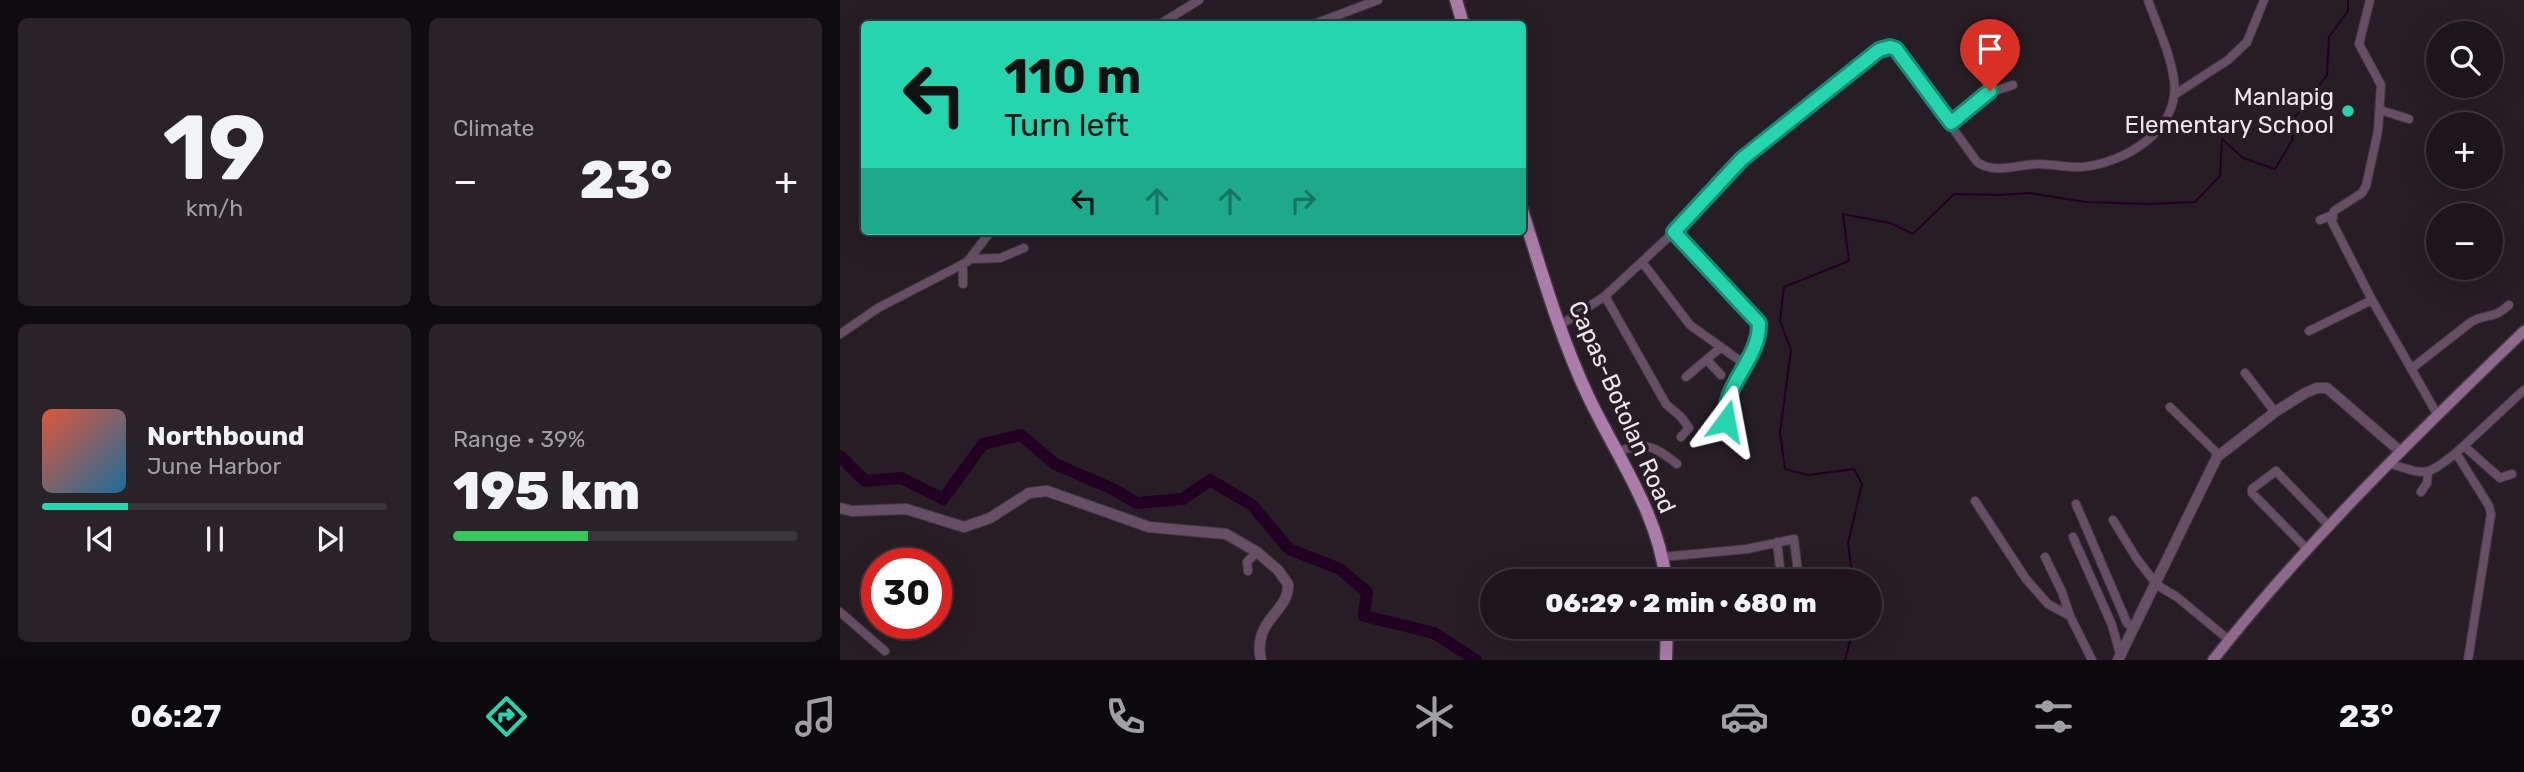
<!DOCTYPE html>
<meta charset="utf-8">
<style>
:root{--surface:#1c161c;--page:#292329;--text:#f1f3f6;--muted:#a09fa3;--line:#3a353b;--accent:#24d5ae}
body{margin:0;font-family:Rubik,sans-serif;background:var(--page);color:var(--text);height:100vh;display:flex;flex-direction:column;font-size:26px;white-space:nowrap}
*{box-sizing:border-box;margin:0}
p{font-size:23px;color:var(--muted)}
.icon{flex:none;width:38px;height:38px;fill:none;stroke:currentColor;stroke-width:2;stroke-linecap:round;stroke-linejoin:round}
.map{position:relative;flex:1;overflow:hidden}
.drawer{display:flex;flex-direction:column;gap:18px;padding:18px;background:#0f0c0f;width:840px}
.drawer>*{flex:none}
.guide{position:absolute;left:21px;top:21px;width:665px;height:214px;border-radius:7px;box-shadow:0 7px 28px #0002,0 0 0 2px var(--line);background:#24d5ae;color:#111;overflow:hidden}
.fabs{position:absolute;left:1586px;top:21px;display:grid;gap:14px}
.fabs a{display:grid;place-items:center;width:77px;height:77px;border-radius:50%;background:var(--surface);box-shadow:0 7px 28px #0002,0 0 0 2px var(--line);font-size:35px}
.speed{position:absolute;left:21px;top:548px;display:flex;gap:14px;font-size:35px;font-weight:700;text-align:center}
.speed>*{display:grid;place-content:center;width:91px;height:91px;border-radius:50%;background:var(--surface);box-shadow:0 7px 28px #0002,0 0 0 2px var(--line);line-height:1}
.speed .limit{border:10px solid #d22;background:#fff;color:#111}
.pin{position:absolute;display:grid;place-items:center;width:60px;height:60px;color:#fff;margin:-72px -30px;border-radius:50% 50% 50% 0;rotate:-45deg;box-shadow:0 0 7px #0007}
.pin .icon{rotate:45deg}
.me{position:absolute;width:77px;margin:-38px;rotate:13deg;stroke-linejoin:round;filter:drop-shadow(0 0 5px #0008)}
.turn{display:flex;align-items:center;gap:24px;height:147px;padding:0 28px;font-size:32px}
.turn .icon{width:91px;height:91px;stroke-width:2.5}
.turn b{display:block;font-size:49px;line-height:60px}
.lanes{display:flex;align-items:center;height:66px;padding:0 28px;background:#0003;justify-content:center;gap:35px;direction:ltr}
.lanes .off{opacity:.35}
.big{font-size:52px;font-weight:800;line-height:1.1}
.drawer .tile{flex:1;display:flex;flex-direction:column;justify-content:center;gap:10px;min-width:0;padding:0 24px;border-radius:10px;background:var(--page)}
.drawer .dial{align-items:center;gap:0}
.dial b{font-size:91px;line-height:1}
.song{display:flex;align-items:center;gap:21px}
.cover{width:84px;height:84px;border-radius:10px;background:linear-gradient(135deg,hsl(10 70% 55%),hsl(200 70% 35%))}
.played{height:7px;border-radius:4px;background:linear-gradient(90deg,var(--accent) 25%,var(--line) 25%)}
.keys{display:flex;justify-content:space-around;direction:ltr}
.heat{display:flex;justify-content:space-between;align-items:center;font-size:38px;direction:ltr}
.charge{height:10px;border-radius:5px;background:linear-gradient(90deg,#34c759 39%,var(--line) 0)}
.drawer .tiles{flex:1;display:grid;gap:18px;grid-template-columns:repeat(2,1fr)}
.trip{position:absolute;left:640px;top:569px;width:402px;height:70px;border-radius:35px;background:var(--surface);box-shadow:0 7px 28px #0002,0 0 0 2px var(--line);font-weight:800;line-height:70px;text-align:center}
.tab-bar{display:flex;height:112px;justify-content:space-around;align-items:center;background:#0b090b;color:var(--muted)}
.tab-bar .icon{width:49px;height:49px}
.tab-bar .selected{color:var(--accent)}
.tab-bar b{font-size:32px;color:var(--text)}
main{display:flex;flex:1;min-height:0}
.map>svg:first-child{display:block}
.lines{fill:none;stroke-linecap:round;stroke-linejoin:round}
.stream{stroke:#210021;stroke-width:2}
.river{stroke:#210021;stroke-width:12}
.minor-casing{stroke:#423941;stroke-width:10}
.tertiary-casing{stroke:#423941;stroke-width:12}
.secondary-casing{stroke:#423941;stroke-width:13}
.primary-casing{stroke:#423941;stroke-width:15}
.minor{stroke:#664f65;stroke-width:8}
.tertiary{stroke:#664f65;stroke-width:10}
.secondary{stroke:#8d698b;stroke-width:10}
.primary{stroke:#ab7ca9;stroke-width:12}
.route-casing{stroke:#178a71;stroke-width:18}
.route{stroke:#24d5ae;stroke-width:12}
.poi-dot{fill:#24d5ae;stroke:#261d25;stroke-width:2.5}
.labels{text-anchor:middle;stroke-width:7;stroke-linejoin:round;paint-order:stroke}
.poi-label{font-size:24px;fill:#ece6eb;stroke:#261d25;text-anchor:end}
.street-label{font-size:24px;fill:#ece6eb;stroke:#261d25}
</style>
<main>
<section class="drawer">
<div class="tiles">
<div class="tile dial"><b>19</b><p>km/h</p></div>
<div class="tile"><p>Climate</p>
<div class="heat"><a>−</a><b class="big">23°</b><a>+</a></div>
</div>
<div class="tile">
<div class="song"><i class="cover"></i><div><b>Northbound</b><p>June Harbor</p></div></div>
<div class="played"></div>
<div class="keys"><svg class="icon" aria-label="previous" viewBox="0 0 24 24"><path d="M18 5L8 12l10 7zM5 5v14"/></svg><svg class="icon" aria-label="pause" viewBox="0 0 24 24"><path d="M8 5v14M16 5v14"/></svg><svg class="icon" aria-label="next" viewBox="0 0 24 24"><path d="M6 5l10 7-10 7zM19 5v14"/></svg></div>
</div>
<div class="tile"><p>Range · 39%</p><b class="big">195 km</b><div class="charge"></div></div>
</div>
</section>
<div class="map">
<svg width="1684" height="660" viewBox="0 0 1684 660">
<rect width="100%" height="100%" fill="#261d25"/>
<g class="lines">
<!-- stream -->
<path class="stream" d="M1013,581L1008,543L1022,484L1014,469L968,475L945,469L940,433L951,350L940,321L944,287L1009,261L1003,214L1050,223L1073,234L1114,194L1160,195L1189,193L1246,202L1307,204L1355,202L1380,176L1382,139L1403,158L1435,169L1453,139L1449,125L1487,75L1489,37L1508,11V0
M1005,660L1014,626"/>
<!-- river -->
<path class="river" d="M0,456L25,481L61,478L103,499L143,444L181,435L215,464L273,489L297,503L343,499L370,480L412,505L449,549L500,569L527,592L524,616L594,633L636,660"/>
<!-- minor casing -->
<g class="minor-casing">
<path id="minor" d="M1530,0L1519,44L1541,85L1538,131L1526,186L1522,193L1494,211L1492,222L1532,300L1597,414
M320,24L359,0
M474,24L538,0
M1334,95L1388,60L1407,42L1424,0
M1540,110L1569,119
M1111,123L1145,94L1173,85
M1480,220L1492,215
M834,232L919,323L917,342L885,402V424L878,432L867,430
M130,259L160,258L184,248
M802,262L850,325L906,365
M123,284V264
M765,296L826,404L841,417L849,428L841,437
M719,326L765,296L834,232L902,159L969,103L1044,48L1056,49L1137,162C1155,175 1178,164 1199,164C1213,164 1228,168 1242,167C1284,163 1340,131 1334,81C1331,54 1317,26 1308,0
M1469,331L1532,300
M0,334L38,308L127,262L151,231
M868,361L881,375
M1571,369L1631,322C1649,312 1651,321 1669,305
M1405,373L1435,412
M846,377L880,348
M1330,407L1379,455
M1624,446L1660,478L1672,474
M777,452C806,441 814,446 837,464
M1616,453L1684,390
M1551,464C1587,475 1585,477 1616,453L1649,506L1651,514L1628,660
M1581,492L1587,483L1588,472
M1135,501L1186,579L1208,604L1230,616L1252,660
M1236,504L1287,623L1293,629
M1273,520L1297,559L1317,585L1337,597L1389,640
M1233,537L1272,625L1280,654
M937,542L941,576
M1468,550L1412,493V489L1436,471L1490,527
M822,557L907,549L954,539L958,573
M1205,557L1222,592L1230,616
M408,571L407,562L417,552
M0,612L45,651"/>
</g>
<!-- tertiary casing -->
<g class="tertiary-casing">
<path id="tertiary" d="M0,508L12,511L66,509L124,527L150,518L189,493L207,491L309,527L386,534L417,552L438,570L448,584C450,612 412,619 421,660
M1278,660L1377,457L1435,412L1465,393L1477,388H1487L1561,452"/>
</g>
<!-- secondary casing -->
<g class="secondary-casing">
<path id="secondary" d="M1373,660C1466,542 1576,435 1684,331"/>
</g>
<!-- primary casing -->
<g class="primary-casing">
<path id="primary" d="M616,0L623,24
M682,210C702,273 720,337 748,396C777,457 818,512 826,581
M826,660L827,626"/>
</g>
<!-- minor -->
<use href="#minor" class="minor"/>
<!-- tertiary -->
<use href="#tertiary" class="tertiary"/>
<!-- secondary -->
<use href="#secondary" class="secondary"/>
<!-- primary -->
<use href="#primary" class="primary"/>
</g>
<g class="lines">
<!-- route casing -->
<g class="route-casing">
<path id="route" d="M886,421C882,384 920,360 919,323L834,232L902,159L1039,50L1050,47L1056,49L1111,123L1150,91"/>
</g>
<!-- route -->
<use href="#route" class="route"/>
</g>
<!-- markers -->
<circle class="poi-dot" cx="1508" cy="111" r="7"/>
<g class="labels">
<!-- poi labels -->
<g class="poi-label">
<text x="1494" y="105">Manlapig<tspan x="1494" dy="28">Elementary School</tspan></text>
</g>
<!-- street labels -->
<g class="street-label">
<text transform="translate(782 407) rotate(66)" y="8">Capas-Botolan Road</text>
</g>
</g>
</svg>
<div class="fabs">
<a><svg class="icon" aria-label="search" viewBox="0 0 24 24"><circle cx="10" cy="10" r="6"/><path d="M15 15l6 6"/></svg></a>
<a>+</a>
<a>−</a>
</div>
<div class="speed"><div class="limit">30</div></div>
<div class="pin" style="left:1150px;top:91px;background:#d93025"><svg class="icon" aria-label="arrive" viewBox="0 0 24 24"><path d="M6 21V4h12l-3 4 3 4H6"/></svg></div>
<svg class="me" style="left:886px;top:421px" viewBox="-20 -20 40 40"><path d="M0-17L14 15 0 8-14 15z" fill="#24d5ae" stroke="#fff" stroke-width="4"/></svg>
<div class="trip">06:29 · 2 min · 680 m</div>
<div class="guide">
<div class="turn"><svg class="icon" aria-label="left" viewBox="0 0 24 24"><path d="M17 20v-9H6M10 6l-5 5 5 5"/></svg><div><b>110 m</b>Turn left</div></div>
<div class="lanes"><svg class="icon" aria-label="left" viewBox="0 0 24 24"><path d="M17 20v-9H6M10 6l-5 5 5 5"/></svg><svg class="icon off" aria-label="ahead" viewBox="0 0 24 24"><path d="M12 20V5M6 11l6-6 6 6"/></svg><svg class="icon off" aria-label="ahead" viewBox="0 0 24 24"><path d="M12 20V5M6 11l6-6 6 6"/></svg><svg class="icon off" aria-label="right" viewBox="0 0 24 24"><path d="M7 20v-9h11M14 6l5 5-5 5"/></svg></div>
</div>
</div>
</main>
<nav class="tab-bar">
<b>06:27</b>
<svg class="icon selected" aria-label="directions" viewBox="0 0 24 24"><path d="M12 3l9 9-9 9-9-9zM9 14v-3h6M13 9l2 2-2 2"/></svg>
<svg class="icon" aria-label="music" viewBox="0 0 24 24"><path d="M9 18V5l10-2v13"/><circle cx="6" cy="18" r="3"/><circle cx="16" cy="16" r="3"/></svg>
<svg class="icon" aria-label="phone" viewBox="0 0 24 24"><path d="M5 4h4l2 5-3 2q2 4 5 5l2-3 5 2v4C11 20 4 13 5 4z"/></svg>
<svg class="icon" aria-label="climate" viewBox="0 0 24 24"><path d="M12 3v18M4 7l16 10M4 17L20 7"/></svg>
<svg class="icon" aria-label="car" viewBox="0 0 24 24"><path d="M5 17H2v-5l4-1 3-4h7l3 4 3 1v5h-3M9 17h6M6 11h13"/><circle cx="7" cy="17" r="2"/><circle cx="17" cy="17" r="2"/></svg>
<svg class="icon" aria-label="filters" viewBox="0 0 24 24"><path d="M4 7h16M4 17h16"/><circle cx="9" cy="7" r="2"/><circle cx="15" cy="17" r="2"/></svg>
<b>23°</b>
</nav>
